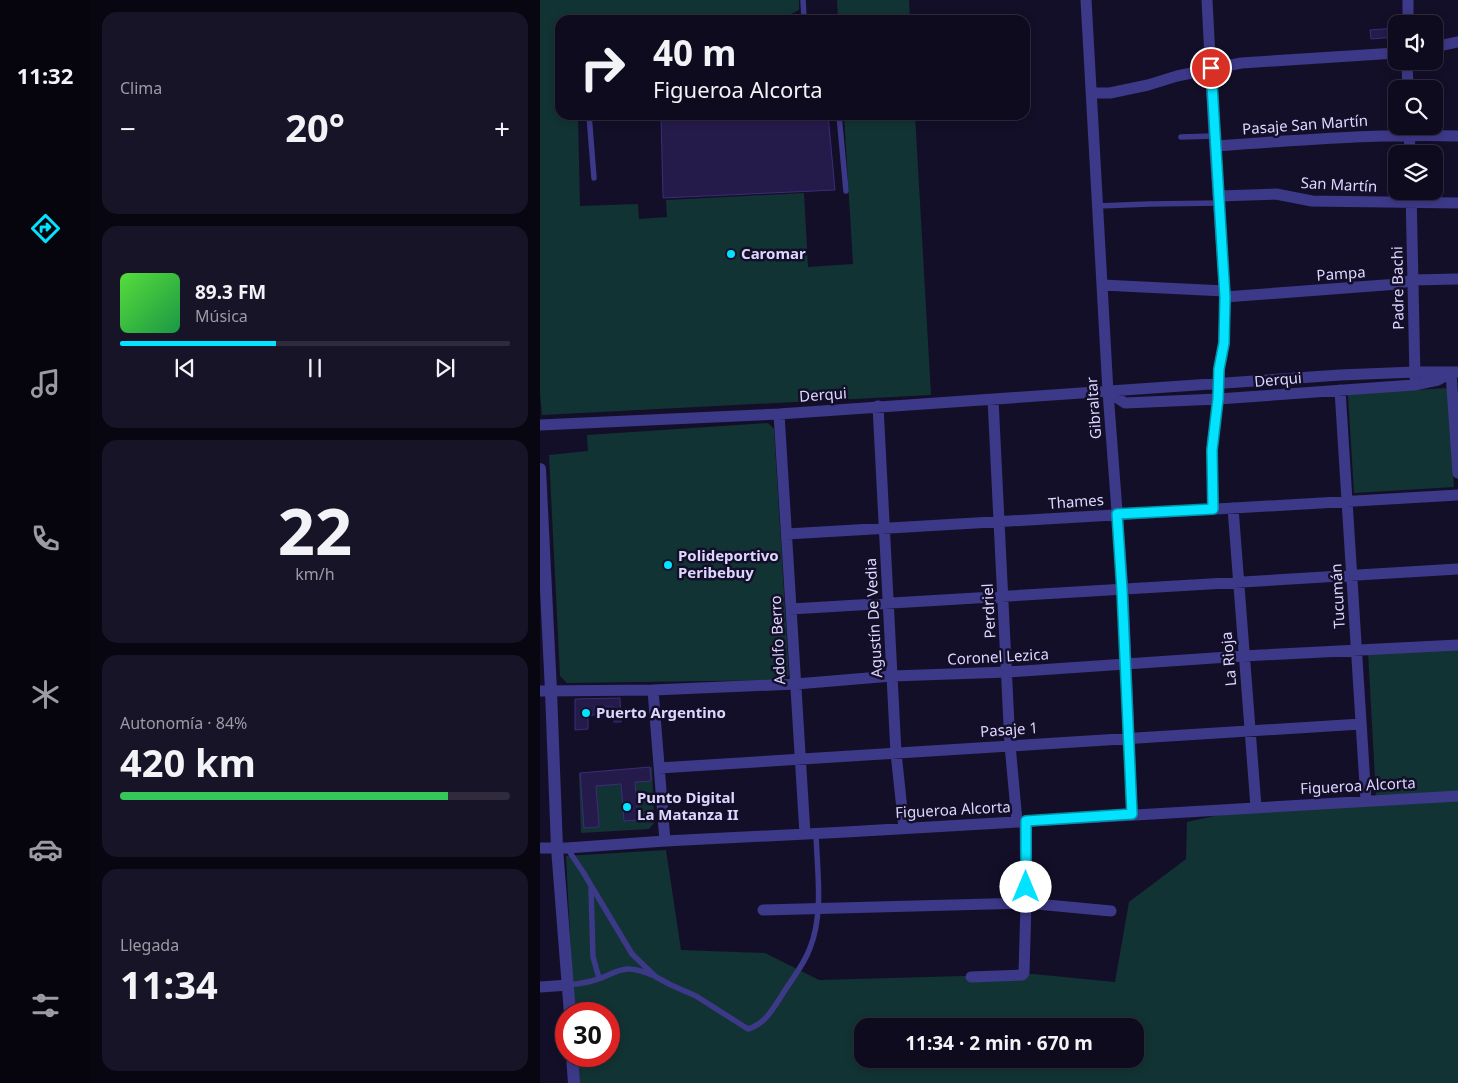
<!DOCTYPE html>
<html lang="es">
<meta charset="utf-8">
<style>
:root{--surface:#0f0b1f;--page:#181428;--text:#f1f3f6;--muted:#9b9ba4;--line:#2f2b3d;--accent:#03e2ff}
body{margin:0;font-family:"Noto Sans",sans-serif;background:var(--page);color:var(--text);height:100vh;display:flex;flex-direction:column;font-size:19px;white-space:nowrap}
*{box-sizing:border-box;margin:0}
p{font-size:16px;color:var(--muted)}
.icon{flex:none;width:28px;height:28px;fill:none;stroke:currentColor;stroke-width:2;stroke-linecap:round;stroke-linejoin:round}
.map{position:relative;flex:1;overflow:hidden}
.drawer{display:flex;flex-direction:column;gap:12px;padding:12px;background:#080611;width:450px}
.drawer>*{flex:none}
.hud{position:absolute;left:15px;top:15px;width:475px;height:105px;border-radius:15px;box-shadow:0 2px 8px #0003,0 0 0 1px var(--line);background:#0f0b1f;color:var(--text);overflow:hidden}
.controls{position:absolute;left:848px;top:15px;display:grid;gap:10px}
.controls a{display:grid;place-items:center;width:55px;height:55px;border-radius:10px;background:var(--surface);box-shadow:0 2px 8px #0003,0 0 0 1px var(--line);font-size:25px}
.speed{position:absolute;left:15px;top:1002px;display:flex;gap:10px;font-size:25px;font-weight:700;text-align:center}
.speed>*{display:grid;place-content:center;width:65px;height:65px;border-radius:50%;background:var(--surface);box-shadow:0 2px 8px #0003,0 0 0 1px var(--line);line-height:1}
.speed .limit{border:8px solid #d22;background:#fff;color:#111}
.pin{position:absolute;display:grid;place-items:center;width:42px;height:42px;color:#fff;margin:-21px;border:2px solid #fff;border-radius:50%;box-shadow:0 1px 5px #0007}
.me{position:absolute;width:55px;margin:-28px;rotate:0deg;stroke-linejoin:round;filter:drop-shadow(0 0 4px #0008)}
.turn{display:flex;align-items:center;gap:18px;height:105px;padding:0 15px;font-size:22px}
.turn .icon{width:65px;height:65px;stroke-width:2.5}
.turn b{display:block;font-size:35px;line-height:42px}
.big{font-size:38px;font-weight:700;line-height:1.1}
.drawer .tile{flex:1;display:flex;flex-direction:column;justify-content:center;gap:8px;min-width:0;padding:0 18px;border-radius:15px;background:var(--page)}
.drawer .dial{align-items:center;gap:0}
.dial b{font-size:65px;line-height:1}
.song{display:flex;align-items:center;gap:15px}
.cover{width:60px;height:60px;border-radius:8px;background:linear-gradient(135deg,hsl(110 70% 55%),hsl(140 70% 35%))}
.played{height:5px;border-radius:2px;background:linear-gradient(90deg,var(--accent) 40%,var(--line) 40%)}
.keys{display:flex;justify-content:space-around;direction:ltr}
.heat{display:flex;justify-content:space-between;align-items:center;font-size:28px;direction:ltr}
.charge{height:8px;border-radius:4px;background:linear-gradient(90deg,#34c759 84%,var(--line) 0)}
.trip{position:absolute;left:314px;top:1018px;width:290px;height:50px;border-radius:15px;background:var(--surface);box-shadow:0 2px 8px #0003,0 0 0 1px var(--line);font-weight:700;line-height:50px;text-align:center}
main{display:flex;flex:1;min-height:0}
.tabs{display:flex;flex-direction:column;width:90px;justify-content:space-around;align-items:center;background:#06040c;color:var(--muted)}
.tabs .icon{width:35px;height:35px}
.tabs .on{color:var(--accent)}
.tabs b{font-size:22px;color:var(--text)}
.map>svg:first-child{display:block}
.green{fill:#123333;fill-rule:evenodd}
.building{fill:#251b4b;stroke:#3c2c77}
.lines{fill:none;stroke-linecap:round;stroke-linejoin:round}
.service{stroke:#3d3989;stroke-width:5.5}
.minor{stroke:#3d3989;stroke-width:11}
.tertiary{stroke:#3d3989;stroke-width:12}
.route-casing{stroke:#0293a6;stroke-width:12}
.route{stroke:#03e2ff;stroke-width:9}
.poi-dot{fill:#03e2ff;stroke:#140f29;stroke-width:2}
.labels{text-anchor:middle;stroke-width:5;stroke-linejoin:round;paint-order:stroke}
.street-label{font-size:15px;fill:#ddd7ff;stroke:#140f29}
.poi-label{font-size:15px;font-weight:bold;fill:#ddd7ff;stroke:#140f29;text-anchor:start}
</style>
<main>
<nav class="tabs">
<b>11:32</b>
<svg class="icon on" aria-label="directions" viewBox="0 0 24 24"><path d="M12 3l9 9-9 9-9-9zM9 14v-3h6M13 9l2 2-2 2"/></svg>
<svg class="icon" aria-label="music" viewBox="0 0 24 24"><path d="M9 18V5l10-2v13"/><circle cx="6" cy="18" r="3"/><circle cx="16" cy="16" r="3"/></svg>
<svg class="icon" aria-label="phone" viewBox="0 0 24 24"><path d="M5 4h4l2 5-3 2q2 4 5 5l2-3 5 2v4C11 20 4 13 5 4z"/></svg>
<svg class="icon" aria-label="climate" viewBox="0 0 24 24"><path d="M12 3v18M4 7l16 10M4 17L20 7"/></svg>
<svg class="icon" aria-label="car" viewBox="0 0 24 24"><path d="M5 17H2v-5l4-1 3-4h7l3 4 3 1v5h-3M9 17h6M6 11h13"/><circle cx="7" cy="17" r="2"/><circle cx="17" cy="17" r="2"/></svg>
<svg class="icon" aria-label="filters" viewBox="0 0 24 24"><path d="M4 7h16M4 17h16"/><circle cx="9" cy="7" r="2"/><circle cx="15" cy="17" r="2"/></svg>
</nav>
<section class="drawer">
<div class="tile"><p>Clima</p>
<div class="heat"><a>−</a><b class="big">20°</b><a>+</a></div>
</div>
<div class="tile">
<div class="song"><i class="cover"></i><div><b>89.3 FM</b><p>Música</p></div></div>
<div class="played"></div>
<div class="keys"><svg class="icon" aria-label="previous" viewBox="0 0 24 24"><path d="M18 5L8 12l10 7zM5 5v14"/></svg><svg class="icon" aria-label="pause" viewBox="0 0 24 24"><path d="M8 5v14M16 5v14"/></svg><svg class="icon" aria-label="next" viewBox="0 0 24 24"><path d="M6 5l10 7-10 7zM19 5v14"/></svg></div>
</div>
<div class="tile dial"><b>22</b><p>km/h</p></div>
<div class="tile"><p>Autonomía · 84%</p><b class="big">420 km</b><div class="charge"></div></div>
<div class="tile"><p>Llegada</p><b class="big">11:34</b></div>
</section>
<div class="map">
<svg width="918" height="1083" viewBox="0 0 918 1083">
<rect width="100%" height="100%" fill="#140f29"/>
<!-- green -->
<path class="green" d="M0,0H259V10L247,16L183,20H20V115H38L40,206L98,204L99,219L127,217L126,200L264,193L268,267L313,264L304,115H375L391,395L2,415L0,393Z
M297,0H369L370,20H298Z
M908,388L914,487L814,493L808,394Z
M228,423L234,429L249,675L244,680L27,683L20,676L9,455L48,451L47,435Z
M918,646V792L836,797L828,652Z
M112,767L114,823L109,829L41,833L39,773Z
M918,796V1083H38L37,1056H69V1014H34L26,856L126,850L141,950L225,953L279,980L493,974L575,982L589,902L646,859L647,822L716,807ZM322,1026H595V1059H322Z"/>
<!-- building -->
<path class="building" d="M855,28V37L831,39L830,30Z
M121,115H288L295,190L123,198Z
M80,698L81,722H74V707H54L57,715H48V729L35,730V699Z
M110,767L111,781L95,782L98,820L84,821L81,784L56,786L59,827L44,828L40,773Z"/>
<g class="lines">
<!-- service -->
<path class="service" d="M263,0L264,18
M238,20L264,18L275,20
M49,115L54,178
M299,115L306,191
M641,137L674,136
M558,206L609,204L679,203
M27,848L43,872L92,954L116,977L131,985L156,996L208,1029C225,1024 233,1009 242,995C251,980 264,965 270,948C284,913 277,871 276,833
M51,888L53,957L59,978
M29,985C36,984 44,983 52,981C80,973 80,962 112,975"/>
<!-- minor -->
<path class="minor" d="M546,0L568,392L583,590L592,814
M667,0L674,136L685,297L684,343L679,369L678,399L672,450L673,509
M868,24V0
M894,47L918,42
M867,61L868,89
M552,93H570L608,85L637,76L701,63L856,53
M869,126L870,154
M675,146C756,140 837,134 918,136
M871,191L875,378
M679,196L736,194L772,201L918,203
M562,285L685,291
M685,297L858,284L872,280L918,279
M911,373L918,473
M800,390L826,801
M568,392L585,403L678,399L874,385L898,380L909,374
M453,399L470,745L477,821
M338,406L356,753L364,828
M239,414L265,834
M0,425L239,414L800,375L875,372H918
M693,508L716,807
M247,534L918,495
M251,609L918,569
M113,690L125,841
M0,691L113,690L256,684L352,676L468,672L703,656L918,645
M119,768L821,724
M0,848H27L125,841L306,832L918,796
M223,910L486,903L485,821
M431,977L482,975L484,973L486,903L571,911
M0,987L29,985"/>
<!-- tertiary -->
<path class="tertiary" d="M0,469L11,691L17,848L30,1014
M32,1056L34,1083"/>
</g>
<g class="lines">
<!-- route casing -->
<g class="route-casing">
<path id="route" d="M486,887V821L592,814L582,590L577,514L673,509L672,450L678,399L679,369L684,343L685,297L671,68"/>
</g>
<!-- route -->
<use href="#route" class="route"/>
</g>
<!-- markers -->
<g class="poi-dot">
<circle cx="191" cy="254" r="5"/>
<circle cx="128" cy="565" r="5"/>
<circle cx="46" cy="713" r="5"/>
<circle cx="87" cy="807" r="5"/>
</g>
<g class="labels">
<!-- street labels -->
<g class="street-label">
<text transform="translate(765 125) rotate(-4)" y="5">Pasaje San Martín</text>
<text transform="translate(799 185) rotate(3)" y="5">San Martín</text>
<text transform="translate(801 274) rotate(-4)" y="5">Pampa</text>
<text transform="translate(858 288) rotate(-91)" y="5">Padre Bachi</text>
<text transform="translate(738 380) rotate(-5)" y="5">Derqui</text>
<text transform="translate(283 395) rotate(-4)" y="5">Derqui</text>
<text transform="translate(554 408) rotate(-94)" y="5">Gibraltar</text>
<text transform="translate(536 502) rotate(-4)" y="5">Thames</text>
<text transform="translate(798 596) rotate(-93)" y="5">Tucumán</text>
<text transform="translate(449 611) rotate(-93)" y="5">Perdriel</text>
<text transform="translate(334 618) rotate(-93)" y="5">Agustín De Vedia</text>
<text transform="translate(238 640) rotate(-93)" y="5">Adolfo Berro</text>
<text transform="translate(458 657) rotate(-3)" y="5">Coronel Lezica</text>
<text transform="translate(689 659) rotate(-95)" y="5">La Rioja</text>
<text transform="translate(469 730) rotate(-4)" y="5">Pasaje 1</text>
<text transform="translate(818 786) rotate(-3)" y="5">Figueroa Alcorta</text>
<text transform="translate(413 810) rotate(-3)" y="5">Figueroa Alcorta</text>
</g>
<!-- poi labels -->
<g class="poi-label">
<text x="201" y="259">Caromar</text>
<text x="138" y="561">Polideportivo<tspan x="138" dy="17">Peribebuy</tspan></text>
<text x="56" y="718">Puerto Argentino</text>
<text x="97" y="803">Punto Digital<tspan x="97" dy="17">La Matanza II</tspan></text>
</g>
</g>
</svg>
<div class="controls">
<a><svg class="icon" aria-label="sound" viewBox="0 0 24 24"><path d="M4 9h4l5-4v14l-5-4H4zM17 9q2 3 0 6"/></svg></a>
<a><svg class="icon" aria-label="search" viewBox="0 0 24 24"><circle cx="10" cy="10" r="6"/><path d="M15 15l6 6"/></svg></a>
<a><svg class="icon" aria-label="layers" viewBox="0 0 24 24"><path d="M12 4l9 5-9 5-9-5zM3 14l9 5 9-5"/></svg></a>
</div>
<div class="speed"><div class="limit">30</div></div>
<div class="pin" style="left:671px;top:68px;background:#d93025"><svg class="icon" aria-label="arrive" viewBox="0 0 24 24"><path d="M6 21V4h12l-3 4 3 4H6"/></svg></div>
<svg class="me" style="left:486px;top:887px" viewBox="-20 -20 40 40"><circle r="19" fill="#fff"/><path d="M0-13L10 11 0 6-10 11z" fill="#03e2ff"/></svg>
<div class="trip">11:34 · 2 min · 670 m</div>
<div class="hud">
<div class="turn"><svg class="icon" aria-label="right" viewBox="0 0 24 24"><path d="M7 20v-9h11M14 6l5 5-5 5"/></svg><div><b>40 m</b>Figueroa Alcorta</div></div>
</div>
</div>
</main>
